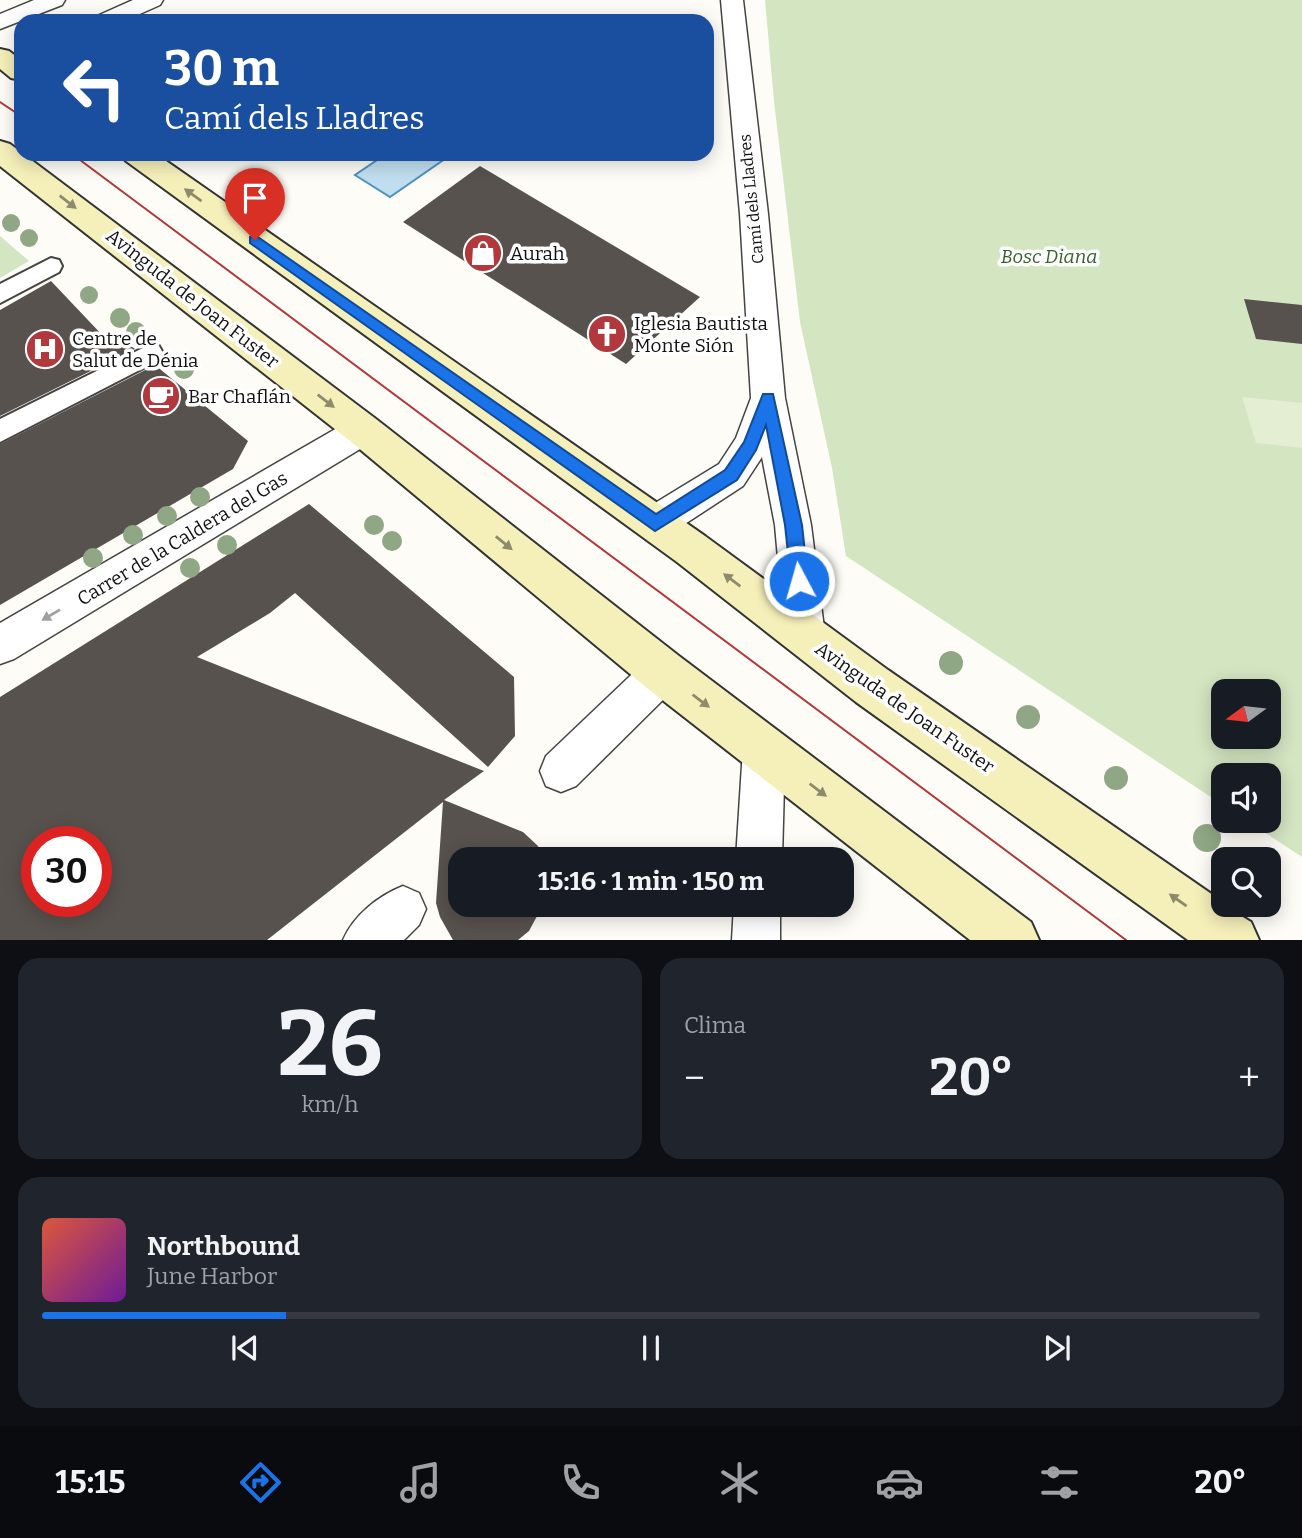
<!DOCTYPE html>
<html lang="es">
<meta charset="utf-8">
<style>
:root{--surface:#171b24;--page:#20242c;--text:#f1f3f6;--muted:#9ea1a6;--line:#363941;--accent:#1a73e8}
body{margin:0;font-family:Bitter,serif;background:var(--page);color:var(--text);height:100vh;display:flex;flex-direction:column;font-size:26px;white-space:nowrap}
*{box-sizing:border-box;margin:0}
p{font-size:23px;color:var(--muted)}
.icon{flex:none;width:38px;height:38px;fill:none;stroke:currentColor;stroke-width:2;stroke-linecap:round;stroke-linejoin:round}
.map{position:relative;height:940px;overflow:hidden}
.sheet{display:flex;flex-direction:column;gap:18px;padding:18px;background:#0d0f14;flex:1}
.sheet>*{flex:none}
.banner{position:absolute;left:14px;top:14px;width:700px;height:147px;border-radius:21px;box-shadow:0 4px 18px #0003;background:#1a4fa0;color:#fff;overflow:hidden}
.needle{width:46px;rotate:255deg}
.tools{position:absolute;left:1211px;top:679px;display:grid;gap:14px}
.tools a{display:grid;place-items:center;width:70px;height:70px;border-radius:14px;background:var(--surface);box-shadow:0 4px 18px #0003;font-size:35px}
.speed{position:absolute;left:21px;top:826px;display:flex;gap:14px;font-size:35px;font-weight:700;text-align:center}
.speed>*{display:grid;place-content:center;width:91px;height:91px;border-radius:50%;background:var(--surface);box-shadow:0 4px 18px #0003;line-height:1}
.speed .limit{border:10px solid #d22;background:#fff;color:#111}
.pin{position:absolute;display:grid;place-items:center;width:60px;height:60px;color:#fff;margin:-72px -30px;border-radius:50% 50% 50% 0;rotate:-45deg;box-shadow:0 0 7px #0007}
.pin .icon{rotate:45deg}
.me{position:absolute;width:77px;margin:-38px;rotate:354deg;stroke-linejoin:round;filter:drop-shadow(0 0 5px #0008)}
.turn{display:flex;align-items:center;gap:24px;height:147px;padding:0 35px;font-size:32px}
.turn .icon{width:91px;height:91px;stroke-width:2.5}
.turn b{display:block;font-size:49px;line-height:60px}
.big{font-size:52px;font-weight:700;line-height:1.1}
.sheet .card{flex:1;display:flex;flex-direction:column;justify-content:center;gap:10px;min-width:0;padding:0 24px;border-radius:21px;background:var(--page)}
.sheet .dial{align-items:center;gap:0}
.dial b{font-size:91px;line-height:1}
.song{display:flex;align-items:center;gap:21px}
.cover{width:84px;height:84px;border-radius:10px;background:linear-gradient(135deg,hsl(10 70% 55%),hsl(280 70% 35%))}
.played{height:7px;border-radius:4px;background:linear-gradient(90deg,var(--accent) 20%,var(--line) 20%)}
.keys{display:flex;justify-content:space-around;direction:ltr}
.heat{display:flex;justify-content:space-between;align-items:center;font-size:38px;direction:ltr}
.sheet .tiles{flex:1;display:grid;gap:18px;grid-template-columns:1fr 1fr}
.card:last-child{grid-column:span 2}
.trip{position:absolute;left:448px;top:847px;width:406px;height:70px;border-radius:21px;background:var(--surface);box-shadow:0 4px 18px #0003;font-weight:700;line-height:70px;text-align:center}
.dock{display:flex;height:112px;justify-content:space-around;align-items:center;background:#090b0e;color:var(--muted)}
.dock .icon{width:49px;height:49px}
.dock .current{color:var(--accent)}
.dock b{font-size:32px;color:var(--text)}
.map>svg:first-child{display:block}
.green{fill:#d4e5c2;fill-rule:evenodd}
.pitch{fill:#e4eed3}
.water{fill:#c0deef;stroke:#5092be;stroke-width:2}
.building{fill:#58524e;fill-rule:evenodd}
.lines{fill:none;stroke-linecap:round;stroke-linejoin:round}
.pedestrian-casing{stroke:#444;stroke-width:4}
.minor-casing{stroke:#444;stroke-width:3}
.secondary-casing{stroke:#333;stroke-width:4}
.pedestrian{fill:#fff;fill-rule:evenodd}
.minor{fill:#fff;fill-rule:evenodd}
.secondary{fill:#f5efb9;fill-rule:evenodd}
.tram{stroke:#b1393e;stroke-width:2}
.tree{fill:#8fa785}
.oneway{fill:#8e8b6d}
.oneway2{fill:#a0a0a0}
.route{fill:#1a73e8;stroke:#114b97;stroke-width:2}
.labels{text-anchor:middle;stroke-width:7;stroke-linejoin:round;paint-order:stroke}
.far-street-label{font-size:16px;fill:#111;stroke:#fff}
.poi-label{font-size:19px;fill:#111;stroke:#fff;text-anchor:start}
.park-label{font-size:19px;font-style:italic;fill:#346228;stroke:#fff}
.street-label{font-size:19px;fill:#111;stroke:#fff}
</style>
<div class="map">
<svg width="1302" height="940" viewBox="0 0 1302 940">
<rect width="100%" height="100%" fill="#fefcf6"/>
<!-- green -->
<path class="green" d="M765,0H1302V857L1247,821H1269V775H1223V805L846,556L832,468L800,322L774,101ZM1223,691H1269V737H1223Z
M0,236L29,261L0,278Z"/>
<!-- pitch -->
<path class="pitch" d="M1242,397L1302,403V448L1256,443Z"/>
<!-- water -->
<path class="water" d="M386,154H452L390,197L355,175Z"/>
<!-- building -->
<path class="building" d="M480,166L700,297L626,364L403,222Z
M51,281L105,338H120L135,349L0,416V310Z
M1244,299L1302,305V344L1256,339Z
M155,365L248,441L233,469L0,605V444Z
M309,504L514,677L515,736L488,767L295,593L270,613L197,657L484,771L444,800L523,832L538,846L543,859H460V905H543L529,931L518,940H453L440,917L436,903L443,802L267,940H0V697ZM37,842H96V901H37Z"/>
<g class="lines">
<!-- pedestrian casing -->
<g class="pedestrian-casing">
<path id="pedestrian" d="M51,258L59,260L62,266L59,272L0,303V284Z
M151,344L159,346L163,353L159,360L0,442V419Z"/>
</g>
<!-- minor casing -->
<g class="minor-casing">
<path id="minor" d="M34,0H65L62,5L0,29V14Z
M133,0H163L160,5L124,21H93L97,16Z
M721,0H743L768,214L785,398L811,525L825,636L819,650L805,655L791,650L785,636L775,525L762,457L743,486L668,535L655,539L642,535L637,523L642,511L719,464L736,438L751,398L740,214Z
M363,416L375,420L380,430L375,440L14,659L0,664V623L351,420Z
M663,652L677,658L683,672L677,686L576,786L561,792L546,786L540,771L546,756L649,658Z
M764,728L779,734L785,749L782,859H736L743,749L749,734Z
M403,886L419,893L426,909L419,925L404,940H343C354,915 378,896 403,886Z
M734,905H780V940H732Z"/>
</g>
<!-- secondary casing -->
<g class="secondary-casing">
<path id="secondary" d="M0,49L9,51L21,60V80L11,78L0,69Z
M0,141L10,144L376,419L679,656L1031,922L1039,940H970L647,688L350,441L0,166Z
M121,154H156L705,536L888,670L1223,902V905L1251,922L1259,940H1188L856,702L677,562L126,161Z"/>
</g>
<!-- pedestrian -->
<use href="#pedestrian" class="pedestrian"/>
<!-- minor -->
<use href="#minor" class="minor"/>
<!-- secondary -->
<use href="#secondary" class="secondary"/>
<!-- tram -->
<path class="tram" d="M0,102L21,116
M72,154L1126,940"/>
</g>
<!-- trees -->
<g class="tree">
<circle cx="11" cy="223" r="9"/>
<circle cx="29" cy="238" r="9"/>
<circle cx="89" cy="295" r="9"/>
<circle cx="120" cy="318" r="10"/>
<circle cx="136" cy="332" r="10"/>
<circle cx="184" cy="369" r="10"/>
<circle cx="200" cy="497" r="10"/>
<circle cx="167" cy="516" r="10"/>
<circle cx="374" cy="525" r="10"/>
<circle cx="133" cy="535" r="10"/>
<circle cx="392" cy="541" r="10"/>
<circle cx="227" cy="545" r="10"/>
<circle cx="93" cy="558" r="10"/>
<circle cx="190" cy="568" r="10"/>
<circle cx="951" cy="663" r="12"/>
<circle cx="1028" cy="717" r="12"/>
<circle cx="1116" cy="778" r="12"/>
<circle cx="1207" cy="838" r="14"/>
</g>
<!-- one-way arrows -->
<defs><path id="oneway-solid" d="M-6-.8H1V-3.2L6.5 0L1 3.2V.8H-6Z" transform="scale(1.75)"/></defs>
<g class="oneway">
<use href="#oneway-solid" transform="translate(193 195) rotate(-144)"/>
<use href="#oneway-solid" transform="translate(68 202) rotate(38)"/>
<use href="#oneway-solid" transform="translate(326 401) rotate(38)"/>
<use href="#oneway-solid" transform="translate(504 543) rotate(39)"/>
<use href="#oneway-solid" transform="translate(732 580) rotate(-143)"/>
<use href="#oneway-solid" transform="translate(701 701) rotate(37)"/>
<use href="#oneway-solid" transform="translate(818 790) rotate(37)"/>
<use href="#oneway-solid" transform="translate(1178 900) rotate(-145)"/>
</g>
<use class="oneway2" href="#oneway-solid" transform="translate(51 615) rotate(149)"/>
<!-- route -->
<path class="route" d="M255,235L656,514L725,470L744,442L763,394H773L802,525L808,581L806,586L799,589L793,586L791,581L785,525L766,425L756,450L737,480L655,531L250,243V237Z"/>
<!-- icons -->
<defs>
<g id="shop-disc" transform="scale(2.0125)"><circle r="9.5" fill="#b1393e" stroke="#fff"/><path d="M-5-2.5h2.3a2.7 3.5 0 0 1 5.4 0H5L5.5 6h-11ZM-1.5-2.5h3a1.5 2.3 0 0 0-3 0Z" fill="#fff"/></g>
<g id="church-disc" transform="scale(2.0125)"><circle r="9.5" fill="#b1393e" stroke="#fff"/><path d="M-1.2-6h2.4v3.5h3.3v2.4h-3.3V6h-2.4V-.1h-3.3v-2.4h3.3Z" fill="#fff"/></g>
<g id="hospital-disc" transform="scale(2.0125)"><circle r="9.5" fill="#b1393e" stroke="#fff"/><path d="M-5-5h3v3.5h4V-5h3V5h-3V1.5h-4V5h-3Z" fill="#fff"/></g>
<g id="cafe-disc" transform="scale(2.0125)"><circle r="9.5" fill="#b1393e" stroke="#fff"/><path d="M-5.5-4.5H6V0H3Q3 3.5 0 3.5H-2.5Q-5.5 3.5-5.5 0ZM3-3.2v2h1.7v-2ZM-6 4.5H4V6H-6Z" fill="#fff"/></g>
</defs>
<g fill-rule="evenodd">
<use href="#shop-disc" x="483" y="253"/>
<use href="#church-disc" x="607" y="334"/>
<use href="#hospital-disc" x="45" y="349"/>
<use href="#cafe-disc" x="161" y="396"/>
</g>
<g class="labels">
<!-- far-street labels -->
<g class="far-street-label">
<text transform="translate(751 199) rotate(-96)" y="6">Camí dels Lladres</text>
</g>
<!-- poi labels -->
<g class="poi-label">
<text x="510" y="260">Aurah</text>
<text x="634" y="330">Iglesia Bautista<tspan x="634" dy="22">Monte Sión</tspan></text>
<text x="72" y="345">Centre de<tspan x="72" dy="22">Salut de Dénia</tspan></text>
<text x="188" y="403">Bar Chaflán</text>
</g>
<!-- park labels -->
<g class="park-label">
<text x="1049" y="263">Bosc Diana</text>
</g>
<!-- street labels -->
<g class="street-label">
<text transform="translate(193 298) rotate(38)" y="7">Avinguda de Joan Fuster</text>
<text transform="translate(182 538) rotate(-31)" y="7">Carrer de la Caldera del Gas</text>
<text transform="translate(905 707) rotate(35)" y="7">Avinguda de Joan Fuster</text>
</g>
</g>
</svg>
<div class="tools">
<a><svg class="needle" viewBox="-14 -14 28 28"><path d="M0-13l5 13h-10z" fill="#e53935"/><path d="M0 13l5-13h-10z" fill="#9ea1a6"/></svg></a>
<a><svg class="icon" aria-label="sound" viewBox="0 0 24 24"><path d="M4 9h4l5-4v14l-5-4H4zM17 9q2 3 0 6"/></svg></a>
<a><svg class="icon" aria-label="search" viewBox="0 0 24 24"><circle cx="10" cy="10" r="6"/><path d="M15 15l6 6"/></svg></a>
</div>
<div class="speed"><div class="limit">30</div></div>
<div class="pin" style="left:255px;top:240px;background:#d93025"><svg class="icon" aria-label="arrive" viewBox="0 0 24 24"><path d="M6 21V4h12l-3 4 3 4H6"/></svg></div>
<svg class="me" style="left:799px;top:581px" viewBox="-20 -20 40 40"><circle r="17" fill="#1a73e8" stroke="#fff" stroke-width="3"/><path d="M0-11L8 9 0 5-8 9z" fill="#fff"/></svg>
<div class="trip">15:16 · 1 min · 150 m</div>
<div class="banner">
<div class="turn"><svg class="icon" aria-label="left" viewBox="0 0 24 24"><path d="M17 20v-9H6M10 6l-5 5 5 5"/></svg><div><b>30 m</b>Camí dels Lladres</div></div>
</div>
</div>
<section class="sheet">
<div class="tiles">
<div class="card dial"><b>26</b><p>km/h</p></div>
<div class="card"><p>Clima</p>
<div class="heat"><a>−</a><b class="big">20°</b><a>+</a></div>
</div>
<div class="card">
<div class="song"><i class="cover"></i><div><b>Northbound</b><p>June Harbor</p></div></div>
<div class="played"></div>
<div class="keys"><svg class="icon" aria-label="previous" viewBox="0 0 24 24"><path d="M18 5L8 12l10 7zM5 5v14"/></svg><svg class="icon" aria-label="pause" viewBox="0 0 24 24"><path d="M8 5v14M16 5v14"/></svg><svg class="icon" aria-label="next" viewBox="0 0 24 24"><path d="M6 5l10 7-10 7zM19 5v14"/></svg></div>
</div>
</div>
</section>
<nav class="dock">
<b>15:15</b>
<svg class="icon current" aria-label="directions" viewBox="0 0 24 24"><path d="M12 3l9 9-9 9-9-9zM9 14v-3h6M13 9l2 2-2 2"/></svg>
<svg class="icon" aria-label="music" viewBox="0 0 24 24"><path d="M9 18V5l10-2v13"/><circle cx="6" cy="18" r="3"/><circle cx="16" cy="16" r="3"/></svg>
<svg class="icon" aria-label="phone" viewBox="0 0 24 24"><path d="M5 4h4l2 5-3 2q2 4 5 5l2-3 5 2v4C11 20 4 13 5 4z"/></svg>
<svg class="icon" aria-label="climate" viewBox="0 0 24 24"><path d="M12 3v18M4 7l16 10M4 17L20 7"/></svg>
<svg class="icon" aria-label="car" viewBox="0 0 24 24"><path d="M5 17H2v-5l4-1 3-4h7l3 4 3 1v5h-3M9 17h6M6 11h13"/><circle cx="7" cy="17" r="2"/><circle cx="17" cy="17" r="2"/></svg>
<svg class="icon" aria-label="filters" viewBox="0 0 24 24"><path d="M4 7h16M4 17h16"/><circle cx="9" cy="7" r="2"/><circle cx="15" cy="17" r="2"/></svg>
<b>20°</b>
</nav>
